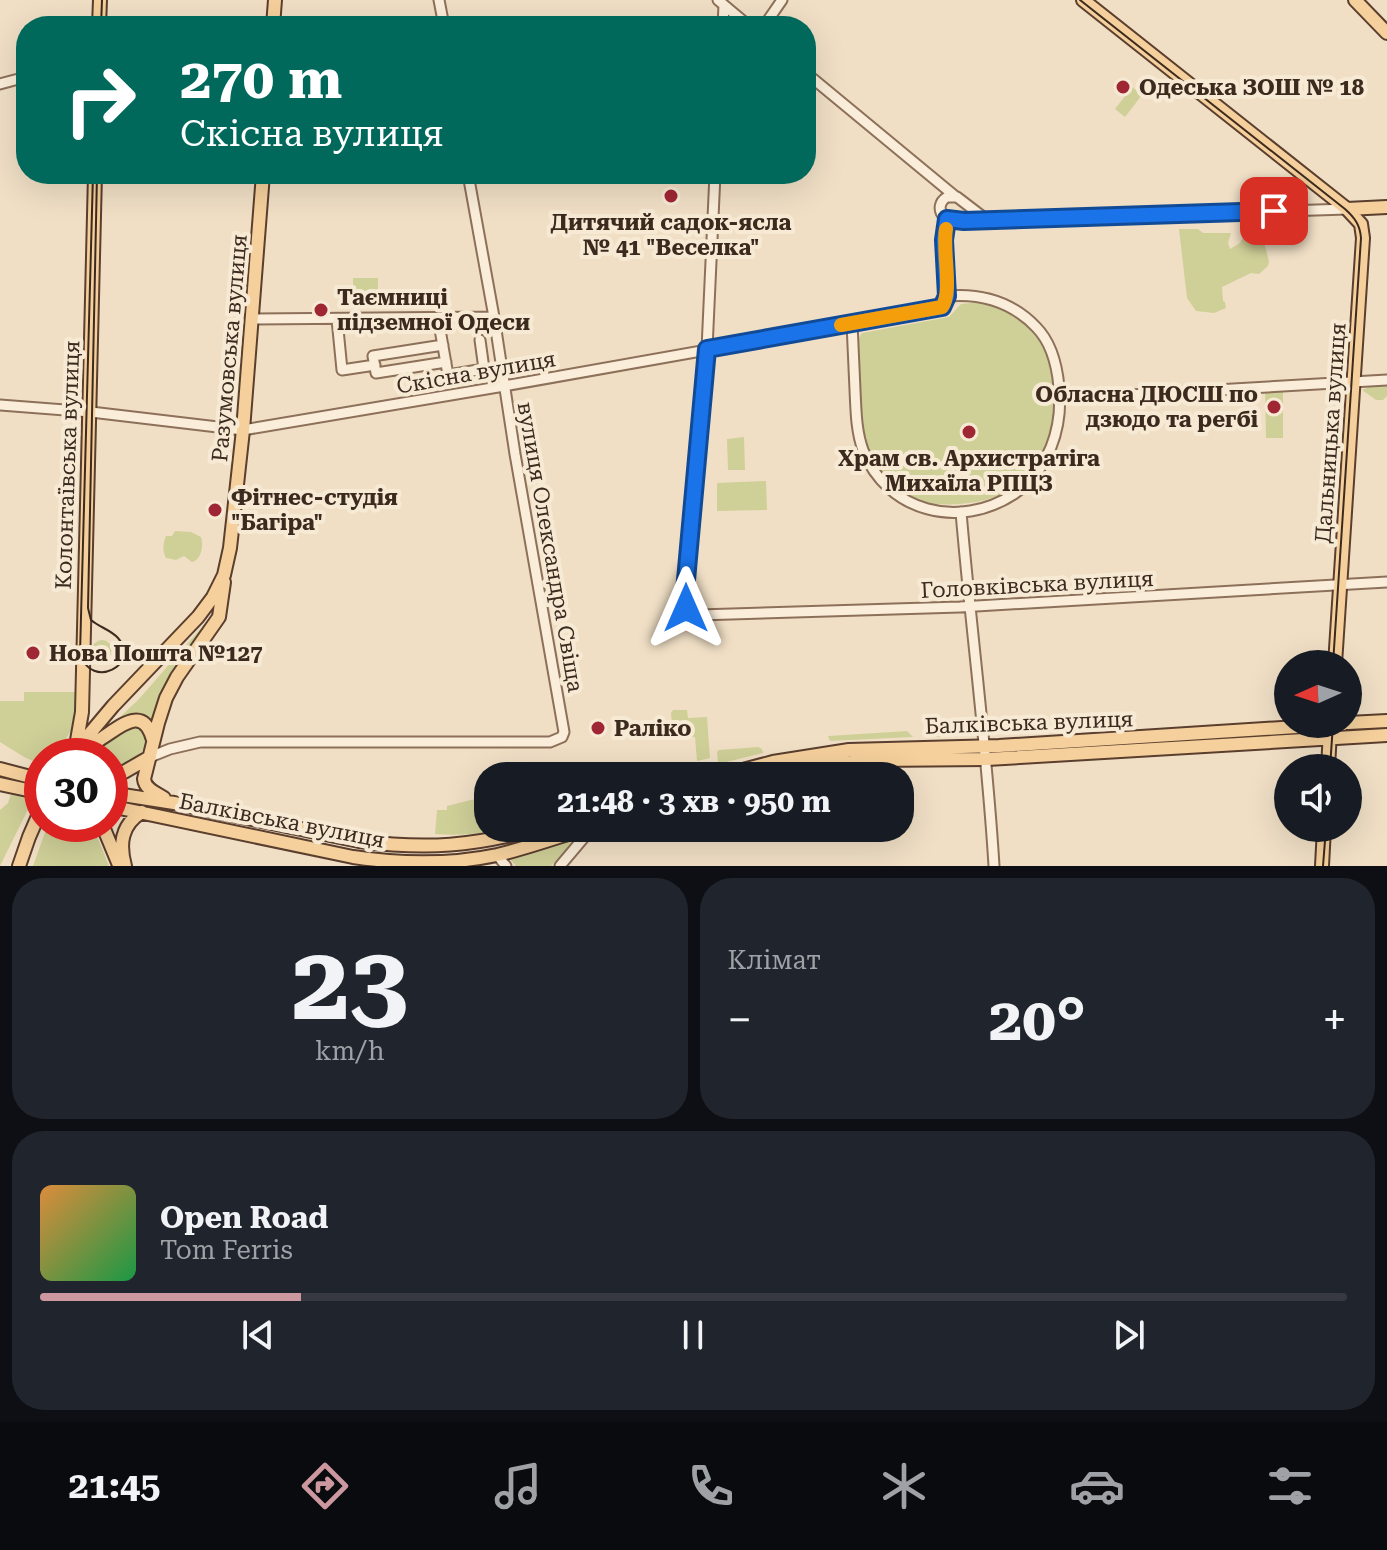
<!DOCTYPE html>
<html lang="uk">
<meta charset="utf-8">
<style>
:root{--surface:#171b24;--page:#20242c;--text:#f1f3f6;--muted:#9ea1a6;--line:#363941;--accent:#cc979f}
body{margin:0;font-family:"Roboto Serif",serif;background:var(--page);color:var(--text);height:100vh;display:flex;flex-direction:column;font-size:30px;white-space:nowrap}
*{box-sizing:border-box;margin:0}
p{font-size:26px;color:var(--muted)}
.icon{flex:none;width:44px;height:44px;fill:none;stroke:currentColor;stroke-width:2;stroke-linecap:round;stroke-linejoin:round}
.map{position:relative;height:866px;overflow:hidden}
.drawer{display:flex;flex-direction:column;gap:12px;padding:12px;background:#0d0f14;flex:1}
.drawer>*{flex:none}
.hud{position:absolute;left:16px;top:16px;width:800px;height:168px;border-radius:32px;box-shadow:0 8px 32px #0002;background:#00695c;color:#fff;overflow:hidden}
.needle{width:52px;rotate:267deg}
.buttons{position:absolute;left:1274px;top:650px;display:grid;gap:16px}
.buttons a{display:grid;place-items:center;width:88px;height:88px;border-radius:50%;background:var(--surface);box-shadow:0 8px 32px #0002;font-size:40px}
.speed{position:absolute;left:24px;top:738px;display:flex;gap:16px;font-size:40px;font-weight:700;text-align:center}
.speed>*{display:grid;place-content:center;width:104px;height:104px;border-radius:50%;background:var(--surface);box-shadow:0 8px 32px #0002;line-height:1}
.speed .limit{border:12px solid #d22;background:#fff;color:#111}
.pin{position:absolute;display:grid;place-items:center;width:68px;height:68px;color:#fff;margin:-34px;border-radius:16px;box-shadow:0 4px 12px #0006}
.me{position:absolute;width:88px;margin:-44px;rotate:0deg;stroke-linejoin:round;filter:drop-shadow(0 0 6px #0008)}
.turn{display:flex;align-items:center;gap:28px;height:168px;padding:0 32px;font-size:36px}
.turn .icon{width:104px;height:104px;stroke-width:2.5}
.turn b{display:block;font-size:56px;line-height:68px}
.big{font-size:60px;font-weight:700;line-height:1.1}
.drawer .card{flex:1;display:flex;flex-direction:column;justify-content:center;gap:12px;min-width:0;padding:0 28px;border-radius:32px;background:var(--page)}
.drawer .dial{align-items:center;gap:0}
.dial b{font-size:104px;line-height:1}
.song{display:flex;align-items:center;gap:24px}
.cover{width:96px;height:96px;border-radius:12px;background:linear-gradient(135deg,hsl(30 70% 55%),hsl(140 70% 35%))}
.played{height:8px;border-radius:4px;background:linear-gradient(90deg,var(--accent) 20%,var(--line) 20%)}
.keys{display:flex;justify-content:space-around;direction:ltr}
.heat{display:flex;justify-content:space-between;align-items:center;font-size:44px;direction:ltr}
.drawer .tiles{flex:1;display:grid;gap:12px;grid-template-columns:1fr 1fr}
.card:last-child{grid-column:span 2}
.trip{position:absolute;left:474px;top:762px;width:440px;height:80px;border-radius:32px;background:var(--surface);box-shadow:0 8px 32px #0002;font-weight:700;line-height:80px;text-align:center}
.menu{display:flex;height:128px;justify-content:space-around;align-items:center;background:#090b0e;color:var(--muted)}
.menu .icon{width:56px;height:56px}
.menu .active{color:var(--accent)}
.menu b{font-size:36px;color:var(--text)}
.map>svg:first-child{display:block}
.green{fill:#cfcf98}
.lines{fill:none;stroke-linecap:round;stroke-linejoin:round}
.minor-casing{stroke:#8d705a;stroke-width:13}
.major-casing{stroke:#5a3e2e;stroke-width:16}
.minor{stroke:#faedd9;stroke-width:9}
.major{stroke:#f5d09c;stroke-width:12}
.tram{stroke:#3c2a1e;stroke-width:2}
.route-casing{stroke:#114b97;stroke-width:20}
.route{stroke:#1a73e8;stroke-width:14}
.slow{stroke:#f59e0b;stroke-width:14}
.poi-dot{fill:#9f2734;stroke:#f7ead5;stroke-width:3}
.labels{text-anchor:middle;stroke-width:8;stroke-linejoin:round;paint-order:stroke}
.poi-label{font-size:22px;font-weight:bold;fill:#3c2a1e;stroke:#f7ead5;text-anchor:start}
.street-label{font-size:22px;fill:#3c2a1e;stroke:#f7ead5}
</style>
<div class="map">
<svg width="1387" height="866" viewBox="0 0 1387 866">
<rect width="100%" height="100%" fill="#f0dfc5"/>
<!-- green -->
<path class="green" d="M1132,87L1142,95L1125,117L1115,109Z
M1179,229H1198L1203,233H1231L1228,243L1230,249L1240,243L1242,239L1255,235L1263,238L1269,261L1268,266L1259,274L1251,273L1222,287L1223,301L1225,302L1226,308L1214,313L1196,311L1187,298Z
M353,278H378V296L353,297Z
M981,302C999,306 1016,313 1030,326C1039,334 1044,346 1048,357C1051,364 1055,372 1056,380C1062,414 1049,458 1022,481C999,501 966,506 936,504C908,503 881,483 868,458C864,450 865,438 863,428C860,400 858,371 856,343L862,333L949,317L961,304Z
M1387,383V396L1383,400H1376L1362,390L1373,385Z
M1265,387H1283V438H1266Z
M744,437L745,470H728L727,439Z
M766,481L767,510L717,511V483Z
M175,531L191,532L201,537C204,546 201,560 192,562L184,556L176,560L166,558C162,550 163,543 166,536H172Z
M215,612L152,720L139,716L102,734L139,699Z
M92 650a10 10 0 1 1 20 0a10 10 0 1 1-20 0Z
M24,692H76L72,729L55,756H42V765L24,757L0,742V701H24Z
M673,710H687L688,718L707,717L710,758L697,761L695,737H681L680,725H672L671,713Z
M966,718L967,735L934,737L933,720Z
M137,725C160,749 130,763 110,771V756H88L123,729Z
M907,731L913,737L830,741L828,736Z
M758,747L762,749L763,753L718,764L717,752L719,750Z
M877,767L880,769L881,776H801Z
M488,791V828H508C484,834 460,836 435,834L437,810H447V806L475,799Z
M11,794L34,797L0,866V810L8,803Z
M48,824H92L109,866H33Z
M575,839L551,866H516L508,857Z"/>
<g class="lines">
<!-- minor casing -->
<g class="minor-casing">
<path id="minor" d="M439,0L444,26
M718,0L749,26
M723,26L724,5
M764,26L782,0
M806,73L956,197
M0,84L26,77
M715,174L707,349L687,562L684,602L689,613L699,615L960,607L1387,582
M987,220L957,197H947C939,202 938,210 944,217L959,221L1347,209
M438,318L448,375L484,369L480,340
M251,319L494,317
M337,319L342,370L375,365
M852,323C853,345 854,367 855,390C856,410 856,431 863,450C887,512 959,530 1014,494C1049,470 1063,428 1059,387C1057,365 1052,343 1036,327C1012,302 981,293 947,296
M443,345L373,356L376,373L446,362
M1060,399L1387,380
M0,405L91,412L243,430L504,386L933,310L942,307L947,296L944,240L947,219
M961,512C971,630 987,748 994,866
M150,757L170,749L200,742H550L562,737L564,732L515,454L494,317L468,174
M497,855L506,866
M560,866L592,828"/>
</g>
<!-- major casing -->
<g class="major-casing">
<path id="major" d="M1083,0L1347,209L1361,224L1363,238L1335,664
M1355,0L1387,33
M99,26L100,0
M273,26L275,0
M1347,209L1387,207
M1348,723L1387,721
M76,746L82,712L95,174
M76,752C84,749 92,745 99,740C119,728 143,703 153,740
M71,756L113,706L198,617L213,597L224,575L230,548L243,430L263,174
M1328,768L1330,731
M0,769L42,780
M720,776L773,762L849,750L999,746L1343,724
M767,776L832,764L873,760L987,759L1387,735
M110,780L150,757
M0,784L42,793
M110,793L174,803L359,841C428,850 473,846 540,828
M164,798C156,793 145,789 144,779L158,723L166,698L177,677L219,617L224,582
M110,806L353,857C401,864 449,865 497,855C527,848 557,837 587,828
M102,824L119,865
M19,866L29,837L42,807
M125,866C119,844 121,825 142,812
M1322,866L1324,828"/>
</g>
<!-- minor -->
<use href="#minor" class="minor"/>
<!-- major -->
<use href="#major" class="major"/>
<!-- tram -->
<path class="tram" d="M1080,0L1345,209C1355,218 1360,225 1361,238L1333,664
M101,26L102,0
M93,174L80,654C92,691 141,664 118,638C111,630 99,627 91,620L88,608L97,174
M1330,768L1333,724
M1323,866L1326,828"/>
</g>
<g class="lines">
<!-- route casing -->
<g class="route-casing">
<path id="route" d="M686,608L684,602L707,349L942,307L947,296L944,240L947,219L964,221L1274,211"/>
</g>
<!-- route -->
<use href="#route" class="route"/>
<!-- slow -->
<path class="slow" d="M841,325L942,307C953,292 942,250 946,229"/>
</g>
<!-- markers -->
<g class="poi-dot">
<circle cx="1123" cy="87" r="8"/>
<circle cx="671" cy="196" r="8"/>
<circle cx="321" cy="310" r="8"/>
<circle cx="1274" cy="407" r="8"/>
<circle cx="969" cy="432" r="8"/>
<circle cx="215" cy="510" r="8"/>
<circle cx="33" cy="653" r="8"/>
<circle cx="598" cy="728" r="8"/>
</g>
<g class="labels">
<!-- poi labels -->
<g class="poi-label">
<text x="1139" y="95">Одеська ЗОШ № 18</text>
<text x="671" y="230" text-anchor="middle">Дитячий садок-ясла<tspan x="671" dy="25">№ 41 "Веселка"</tspan></text>
<text x="337" y="305">Таємниці<tspan x="337" dy="25">підземної Одеси</tspan></text>
<text x="1258" y="402" text-anchor="end">Обласна ДЮСШ по<tspan x="1258" dy="25">дзюдо та регбі</tspan></text>
<text x="969" y="466" text-anchor="middle">Храм св. Архистратіга<tspan x="969" dy="25">Михаїла РПЦЗ</tspan></text>
<text x="231" y="505">Фітнес-студія<tspan x="231" dy="25">"Багіра"</tspan></text>
<text x="49" y="661">Нова Пошта №127</text>
<text x="614" y="736">Раліко</text>
</g>
<!-- street labels -->
<g class="street-label">
<text transform="translate(229 348) rotate(-85)" y="8">Разумовська вулиця</text>
<text transform="translate(476 372) rotate(-10)" y="8">Cкісна вулиця</text>
<text transform="translate(1330 433) rotate(-86)" y="8">Дальницька вулиця</text>
<text transform="translate(67 465) rotate(-88)" y="8">Колонтаївська вулиця</text>
<text transform="translate(551 547) rotate(80)" y="8">вулиця Олександра Свіща</text>
<text transform="translate(1037 584) rotate(-3)" y="8">Головківська вулиця</text>
<text transform="translate(1029 722) rotate(-2)" y="8">Балківська вулиця</text>
<text transform="translate(282 820) rotate(11)" y="8">Балківська вулиця</text>
</g>
</g>
</svg>
<div class="buttons">
<a><svg class="needle" viewBox="-14 -14 28 28"><path d="M0-13l5 13h-10z" fill="#e53935"/><path d="M0 13l5-13h-10z" fill="#9ea1a6"/></svg></a>
<a><svg class="icon" aria-label="sound" viewBox="0 0 24 24"><path d="M4 9h4l5-4v14l-5-4H4zM17 9q2 3 0 6"/></svg></a>
</div>
<div class="speed"><div class="limit">30</div></div>
<div class="pin" style="left:1274px;top:211px;background:#d93025"><svg class="icon" aria-label="arrive" viewBox="0 0 24 24"><path d="M6 21V4h12l-3 4 3 4H6"/></svg></div>
<svg class="me" style="left:686px;top:608px" viewBox="-20 -20 40 40"><path d="M0-17L14 15 0 8-14 15z" fill="#1a73e8" stroke="#fff" stroke-width="4"/></svg>
<div class="trip">21:48 · 3 хв · 950 m</div>
<div class="hud">
<div class="turn"><svg class="icon" aria-label="right" viewBox="0 0 24 24"><path d="M7 20v-9h11M14 6l5 5-5 5"/></svg><div><b>270 m</b>Cкісна вулиця</div></div>
</div>
</div>
<section class="drawer">
<div class="tiles">
<div class="card dial"><b>23</b><p>km/h</p></div>
<div class="card"><p>Клімат</p>
<div class="heat"><a>−</a><b class="big">20°</b><a>+</a></div>
</div>
<div class="card">
<div class="song"><i class="cover"></i><div><b>Open Road</b><p>Tom Ferris</p></div></div>
<div class="played"></div>
<div class="keys"><svg class="icon" aria-label="previous" viewBox="0 0 24 24"><path d="M18 5L8 12l10 7zM5 5v14"/></svg><svg class="icon" aria-label="pause" viewBox="0 0 24 24"><path d="M8 5v14M16 5v14"/></svg><svg class="icon" aria-label="next" viewBox="0 0 24 24"><path d="M6 5l10 7-10 7zM19 5v14"/></svg></div>
</div>
</div>
</section>
<nav class="menu">
<b>21:45</b>
<svg class="icon active" aria-label="directions" viewBox="0 0 24 24"><path d="M12 3l9 9-9 9-9-9zM9 14v-3h6M13 9l2 2-2 2"/></svg>
<svg class="icon" aria-label="music" viewBox="0 0 24 24"><path d="M9 18V5l10-2v13"/><circle cx="6" cy="18" r="3"/><circle cx="16" cy="16" r="3"/></svg>
<svg class="icon" aria-label="phone" viewBox="0 0 24 24"><path d="M5 4h4l2 5-3 2q2 4 5 5l2-3 5 2v4C11 20 4 13 5 4z"/></svg>
<svg class="icon" aria-label="climate" viewBox="0 0 24 24"><path d="M12 3v18M4 7l16 10M4 17L20 7"/></svg>
<svg class="icon" aria-label="car" viewBox="0 0 24 24"><path d="M5 17H2v-5l4-1 3-4h7l3 4 3 1v5h-3M9 17h6M6 11h13"/><circle cx="7" cy="17" r="2"/><circle cx="17" cy="17" r="2"/></svg>
<svg class="icon" aria-label="filters" viewBox="0 0 24 24"><path d="M4 7h16M4 17h16"/><circle cx="9" cy="7" r="2"/><circle cx="15" cy="17" r="2"/></svg>
</nav>
